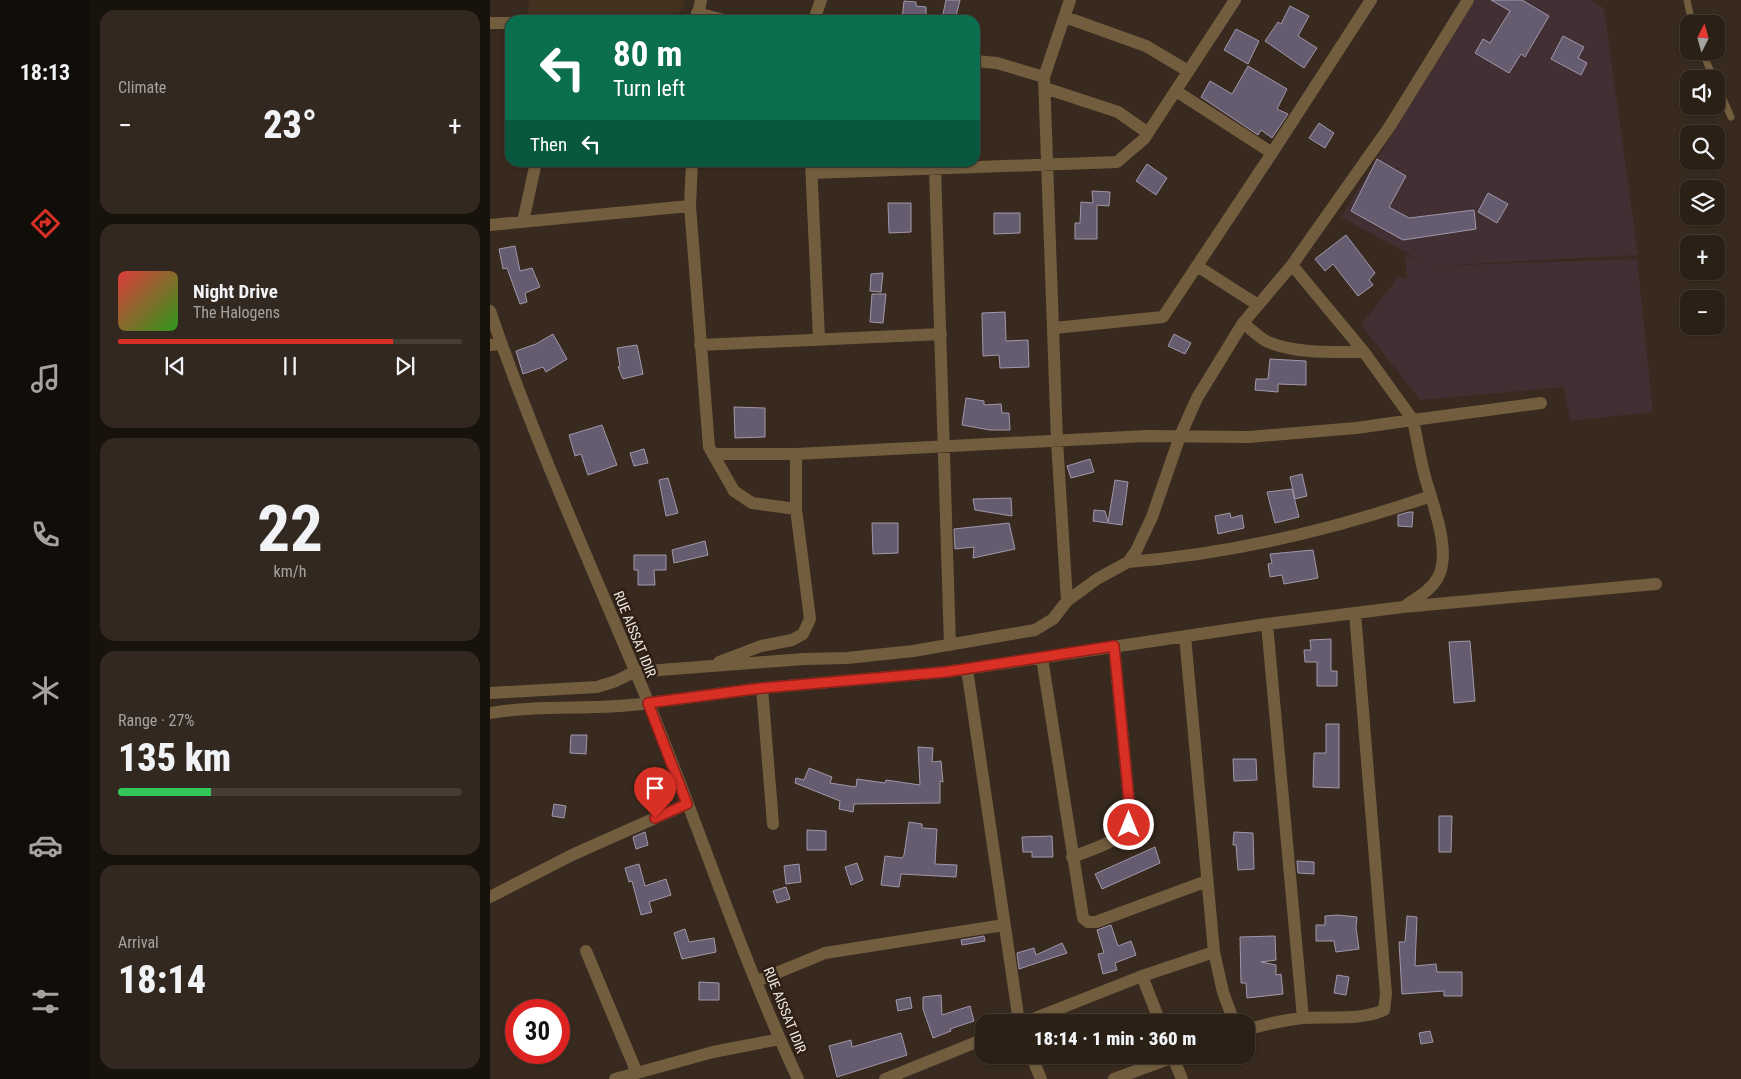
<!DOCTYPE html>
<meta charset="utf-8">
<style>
:root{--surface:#2a2016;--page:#32281f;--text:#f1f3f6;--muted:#a5a3a1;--line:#463e35;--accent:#d93025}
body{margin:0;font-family:"Roboto Condensed",sans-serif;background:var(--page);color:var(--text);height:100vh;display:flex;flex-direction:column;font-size:19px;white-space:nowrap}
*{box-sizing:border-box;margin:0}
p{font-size:16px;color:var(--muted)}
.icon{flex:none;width:28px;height:28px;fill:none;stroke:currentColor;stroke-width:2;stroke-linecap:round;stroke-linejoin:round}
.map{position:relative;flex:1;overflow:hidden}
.sheet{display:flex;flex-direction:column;gap:10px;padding:10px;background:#17120c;width:400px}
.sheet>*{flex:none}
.hud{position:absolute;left:15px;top:15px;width:475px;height:152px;border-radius:15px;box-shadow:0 1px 4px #0004,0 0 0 1px var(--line);background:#0b6e4f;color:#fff;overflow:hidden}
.needle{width:32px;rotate:6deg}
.tools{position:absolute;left:1190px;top:15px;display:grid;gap:10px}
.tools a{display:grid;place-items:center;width:45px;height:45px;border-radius:10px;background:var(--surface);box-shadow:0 1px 4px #0004,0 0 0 1px var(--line);font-size:25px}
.speed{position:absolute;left:15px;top:999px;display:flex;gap:10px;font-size:25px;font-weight:700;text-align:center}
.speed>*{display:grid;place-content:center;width:65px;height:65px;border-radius:50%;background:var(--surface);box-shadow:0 1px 4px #0004,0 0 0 1px var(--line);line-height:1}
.speed .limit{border:8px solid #d22;background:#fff;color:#111}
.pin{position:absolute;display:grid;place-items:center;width:42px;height:42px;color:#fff;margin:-51px -21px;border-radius:50% 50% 50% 0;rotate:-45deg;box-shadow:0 0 5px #0007}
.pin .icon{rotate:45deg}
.me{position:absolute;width:55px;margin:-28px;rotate:0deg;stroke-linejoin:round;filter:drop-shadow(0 0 4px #0008)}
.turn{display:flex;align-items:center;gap:18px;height:105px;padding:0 25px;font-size:22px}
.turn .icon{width:65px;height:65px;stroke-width:2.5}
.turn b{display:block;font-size:35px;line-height:42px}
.then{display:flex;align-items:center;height:48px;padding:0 25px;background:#0003;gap:10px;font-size:19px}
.big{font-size:38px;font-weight:800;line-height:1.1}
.sheet .tile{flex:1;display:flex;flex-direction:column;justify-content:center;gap:8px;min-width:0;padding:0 18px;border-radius:15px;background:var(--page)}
.sheet .dial{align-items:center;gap:0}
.dial b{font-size:65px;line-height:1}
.song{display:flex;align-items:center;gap:15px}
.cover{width:60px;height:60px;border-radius:8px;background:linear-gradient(135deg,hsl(0 70% 55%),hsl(110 70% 35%))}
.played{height:5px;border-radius:2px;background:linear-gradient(90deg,var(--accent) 80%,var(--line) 80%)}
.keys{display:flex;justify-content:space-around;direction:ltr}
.heat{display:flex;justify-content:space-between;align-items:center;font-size:28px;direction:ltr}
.charge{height:8px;border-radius:4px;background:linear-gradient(90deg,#34c759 27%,var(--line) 0)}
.trip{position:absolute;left:485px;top:1014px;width:280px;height:50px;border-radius:15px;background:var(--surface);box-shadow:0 1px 4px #0004,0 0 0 1px var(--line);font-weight:800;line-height:50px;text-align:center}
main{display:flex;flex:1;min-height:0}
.tabs{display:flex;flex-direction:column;width:90px;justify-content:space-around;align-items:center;background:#110d09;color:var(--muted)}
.tabs .icon{width:35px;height:35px}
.tabs .on{color:var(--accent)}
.tabs b{font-size:22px;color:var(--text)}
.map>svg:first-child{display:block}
.built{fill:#43301f}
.education{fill:#422f33}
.building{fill:#655d6f;stroke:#a097ab}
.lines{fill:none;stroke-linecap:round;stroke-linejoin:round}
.service{stroke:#725e3f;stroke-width:7}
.minor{stroke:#725e3f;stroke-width:12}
.tertiary{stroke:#725e3f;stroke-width:12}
.route-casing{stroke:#8d1f18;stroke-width:12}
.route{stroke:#d93025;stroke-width:9}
.labels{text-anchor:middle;stroke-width:5;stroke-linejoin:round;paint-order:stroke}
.street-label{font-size:14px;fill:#efe5de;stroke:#2e2015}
</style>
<main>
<nav class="tabs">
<b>18:13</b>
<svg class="icon on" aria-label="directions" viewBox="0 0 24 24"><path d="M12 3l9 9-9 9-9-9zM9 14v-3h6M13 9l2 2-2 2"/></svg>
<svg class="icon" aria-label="music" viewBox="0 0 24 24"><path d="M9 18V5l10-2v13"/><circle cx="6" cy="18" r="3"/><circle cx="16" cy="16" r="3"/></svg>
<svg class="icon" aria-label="phone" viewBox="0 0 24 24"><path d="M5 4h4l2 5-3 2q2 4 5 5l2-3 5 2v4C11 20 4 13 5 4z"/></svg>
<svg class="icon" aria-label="climate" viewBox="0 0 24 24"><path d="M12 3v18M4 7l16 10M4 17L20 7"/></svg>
<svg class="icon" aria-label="car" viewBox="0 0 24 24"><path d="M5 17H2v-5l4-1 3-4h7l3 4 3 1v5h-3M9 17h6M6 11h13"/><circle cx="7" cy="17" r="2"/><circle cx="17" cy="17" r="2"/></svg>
<svg class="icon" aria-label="filters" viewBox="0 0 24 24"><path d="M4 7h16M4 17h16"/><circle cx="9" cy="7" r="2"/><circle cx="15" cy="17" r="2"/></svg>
</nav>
<section class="sheet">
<div class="tile"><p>Climate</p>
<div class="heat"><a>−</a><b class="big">23°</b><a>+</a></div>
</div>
<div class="tile">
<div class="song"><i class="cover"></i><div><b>Night Drive</b><p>The Halogens</p></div></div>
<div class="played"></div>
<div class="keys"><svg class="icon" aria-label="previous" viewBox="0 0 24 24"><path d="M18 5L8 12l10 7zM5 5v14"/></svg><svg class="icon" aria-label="pause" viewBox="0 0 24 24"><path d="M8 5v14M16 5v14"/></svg><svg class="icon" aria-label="next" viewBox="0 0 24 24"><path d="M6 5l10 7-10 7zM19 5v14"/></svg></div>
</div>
<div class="tile dial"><b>22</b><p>km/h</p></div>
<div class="tile"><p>Range · 27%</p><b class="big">135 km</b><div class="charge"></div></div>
<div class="tile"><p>Arrival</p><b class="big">18:14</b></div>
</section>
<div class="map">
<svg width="1251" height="1079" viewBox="0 0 1251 1079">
<rect width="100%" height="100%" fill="#382a1e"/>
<!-- built -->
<path class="built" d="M39,0H195L191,11L183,16L38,14Z"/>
<!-- education -->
<path class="education" d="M985,0H1101L1114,8L1148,255L941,266L1147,259L1163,412L1080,421L1074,387L930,400L871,325L908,277L917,279L915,254L931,261L851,217Z"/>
<!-- building -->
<path class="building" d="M456,0H470L465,20L452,19Z
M1001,0H1032L1059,16L1035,57L1031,54L1019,73L985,53L993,39L1000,43L1020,11Z
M414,1L426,2V6L436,7V20H412Z
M800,6L819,16L808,36L827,48L814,68L775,41L788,22L791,24Z
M746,29L769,41L758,64L734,50Z
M1073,36L1094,47L1088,58L1097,63L1091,75L1061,59Z
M758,66L797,89L787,109L798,114L782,138L771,130L768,135L711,97L720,81L742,94Z
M829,123L844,133L835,148L819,138Z
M887,159L916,176L899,207L919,218L984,210L986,229L913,240L861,211Z
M657,164L677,178L666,195L646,181Z
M602,191L620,192L619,206L607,205V239H585V223H590L591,202L603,203Z
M998,193L1018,204L1007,223L988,212Z
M398,203H421V232L399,233Z
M504,213H530V233L504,234Z
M856,235L885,273L879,280L883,285L868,296L843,264L835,271L825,259Z
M25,246L30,271L42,268L50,287L35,293L37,302L30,304L17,268L13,269L9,249Z
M393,273L391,292L380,291L381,274Z
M382,294H396L393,323L380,322Z
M515,312L516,341L538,340L539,367L510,368L509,355L493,356L492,313Z
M63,334L77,359L56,372L53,367L33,374L26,351L46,344Z
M684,334L701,343L695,354L678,346Z
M147,345L153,374L133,379L128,367L130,366L127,348Z
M780,359L816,361V385L788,384V392L765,390L766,379H778Z
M476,398L494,401V405L511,404L512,413H519L520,430H500L472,425Z
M244,407L275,408V437L245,438Z
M112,425L127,465L98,475L91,454L85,456L79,435Z
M154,449L158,463L144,466L140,453Z
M600,459L604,472L581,478L577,466Z
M812,474L817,496L805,499L800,477Z
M178,478L188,513L176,516L169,480Z
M625,480L638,482L632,525L603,521L604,510L615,511L618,522Z
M802,489L809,517L785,523L777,492Z
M521,498L522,516L485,510L483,499Z
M919,512H923L922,527L908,526V515Z
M740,513L741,518L752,515L754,528L728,534L725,516Z
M382,523H408V553L383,554Z
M519,523L525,549L483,558L484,547L465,549L464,529Z
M215,541L218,555L184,563L182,550Z
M823,550L828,578L794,584L792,575L780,577L778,564L782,563L780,554Z
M144,555H176V570H164L165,585H148V570H144Z
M841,639V671H847V686H827V662H815L814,650H821L820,640Z
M980,641L985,701L964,703L959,642Z
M836,724H849V788L823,787L824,753H836Z
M81,735H97L96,754L80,753Z
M428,747L443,748L442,762L451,761L453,782L450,781V803L364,804L363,812L349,809L350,801L305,783L306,778L314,780L319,768L342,777L340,783L366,787L367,779L395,783L396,780L430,785Z
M743,759H766L767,780L744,781Z
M64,804L76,806L74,818L62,816Z
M949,816H962L961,852H949Z
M419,822L432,824V828L447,829L445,864L467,865L466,877L411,874L409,887L391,885L395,856L412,858L414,855Z
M317,830L336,831V850H317Z
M155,832L158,845L146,849L143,837Z
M744,832L763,833L764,869L748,870L746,845H743Z
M562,836L563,857H542V852H533L532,837Z
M665,847L670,863L612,889L605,874Z
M807,861L824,862V874L808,873Z
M367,863L373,880L361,885L355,867Z
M149,864L155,886L176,879L181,895L159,902L162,912L151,915L142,881L139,882L135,868Z
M309,864L311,882L296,884L294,866Z
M296,887L300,899L287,903L283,891Z
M848,915L867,917L866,928L869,949L846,952L844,941H826V925H835V916Z
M917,916L927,917L925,966L946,964L947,972H972V996H954V991L912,994L909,942H915Z
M621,925L628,946L641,941L646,955L625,963L627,970L613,974L608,954L614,953L607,930Z
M195,929L199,942L224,938L226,952L192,959L184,933Z
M494,936L495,941L472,945L471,940Z
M785,936L786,960L771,962L786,965V975L791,974L793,994L757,998L756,983H751L750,937Z
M572,943L577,953L529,969L527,953L544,948L546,955Z
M847,975L859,977L856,995L844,993Z
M209,982L229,983V1000H209Z
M451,995L452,1015L480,1006L484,1021L460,1029L461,1031L443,1038L433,1009V997Z
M420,997L422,1008L408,1011L406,1000Z
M940,1031L943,1042L931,1044L929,1033Z
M411,1033L417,1055L347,1077L339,1046L361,1040L362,1047Z"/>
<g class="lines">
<!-- service -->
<path class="service" d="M1197,0L1202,24
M1212,51L1224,79
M1226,83L1241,117"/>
<!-- minor -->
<path class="minor" d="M978,0L900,126L802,265L874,352L923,420L1051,403
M207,13L234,20
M575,17L656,46L698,71
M207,20L211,0
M324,20L331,0
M0,23H20
M485,61L507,63L554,77
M555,88L628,112L658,133
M686,91L782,153
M202,162L200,206L219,447L244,491L262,503L306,509
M321,162L329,339
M445,169L460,645
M322,173L627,162L654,139L745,0
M33,222L46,162
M0,225L200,206
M707,266L768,305
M753,323C761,329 769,338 778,342C808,354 842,352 874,352
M564,328L673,317L782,153L881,0
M0,345L11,344
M210,345L451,334
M225,454H306L656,436L759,437L866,428L923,420C927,439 930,458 935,477C942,502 963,554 947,579C940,591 926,598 915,606
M638,562C742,554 842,530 941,496
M577,601L567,441L554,77L580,0
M777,624L813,1018
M695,636L724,952L733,992L744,1022
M552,658L593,918L598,922H606L717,881
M229,662L271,646L302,640L313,634L320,619L306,509V454
M477,669L529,1022
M144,672L313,659L357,658L423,651L545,630L563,619L577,601L607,579L638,562L646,551L662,517L690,436L707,398L753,323L802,265
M272,688L283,824
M158,703L272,688L455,672L777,624L913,607L1166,584
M582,857C595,852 633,840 639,827C641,822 640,816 640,811L624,646
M0,897L84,854L197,804
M96,951L147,1073
M652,976L670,1022
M267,981L335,953L514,925
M535,1022L652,976L724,952
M756,1030C775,1024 794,1020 813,1018C839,1016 870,1021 894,1010L896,994L865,613
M541,1055L551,1079
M682,1055L692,1079
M125,1079L223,1052L290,1039
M395,1079L494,1039
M624,1079L689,1055"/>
<!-- tertiary -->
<path class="tertiary" d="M0,311C46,445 105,574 159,704C210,829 251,957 308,1079
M0,693L107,687L126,681L144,672
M0,713C53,704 106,711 158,703"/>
</g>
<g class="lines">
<!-- route casing -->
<g class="route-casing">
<path id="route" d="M165,818L197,804L158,703L272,688L455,672L624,646L640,811L639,825"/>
</g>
<!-- route -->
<use href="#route" class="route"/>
</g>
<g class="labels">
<!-- street labels -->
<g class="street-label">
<text transform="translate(145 634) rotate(68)" y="5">RUE AISSAT IDIR</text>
<text transform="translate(295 1010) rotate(68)" y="5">RUE AISSAT IDIR</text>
</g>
</g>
</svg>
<div class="tools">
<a><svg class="needle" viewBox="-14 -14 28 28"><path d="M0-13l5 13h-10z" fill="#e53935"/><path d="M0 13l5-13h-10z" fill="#a5a3a1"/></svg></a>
<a><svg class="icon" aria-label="sound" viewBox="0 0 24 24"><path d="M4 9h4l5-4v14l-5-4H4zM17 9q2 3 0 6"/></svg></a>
<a><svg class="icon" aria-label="search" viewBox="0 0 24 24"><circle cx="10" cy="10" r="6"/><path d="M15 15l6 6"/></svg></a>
<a><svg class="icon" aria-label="layers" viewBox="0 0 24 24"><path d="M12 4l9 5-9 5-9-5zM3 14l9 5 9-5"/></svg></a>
<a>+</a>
<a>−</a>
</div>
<div class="speed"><div class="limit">30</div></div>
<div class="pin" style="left:165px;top:818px;background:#d93025"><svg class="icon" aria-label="arrive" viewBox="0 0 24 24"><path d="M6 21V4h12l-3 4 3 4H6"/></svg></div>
<svg class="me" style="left:639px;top:825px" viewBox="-20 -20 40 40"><circle r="17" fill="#d93025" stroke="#fff" stroke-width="3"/><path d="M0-11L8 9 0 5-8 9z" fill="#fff"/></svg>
<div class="trip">18:14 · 1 min · 360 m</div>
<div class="hud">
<div class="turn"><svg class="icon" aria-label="left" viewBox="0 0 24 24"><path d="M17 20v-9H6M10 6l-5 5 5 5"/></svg><div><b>80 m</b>Turn left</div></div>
<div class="then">Then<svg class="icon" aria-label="left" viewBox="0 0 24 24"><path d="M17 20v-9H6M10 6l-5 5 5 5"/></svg></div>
</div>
</div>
</main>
